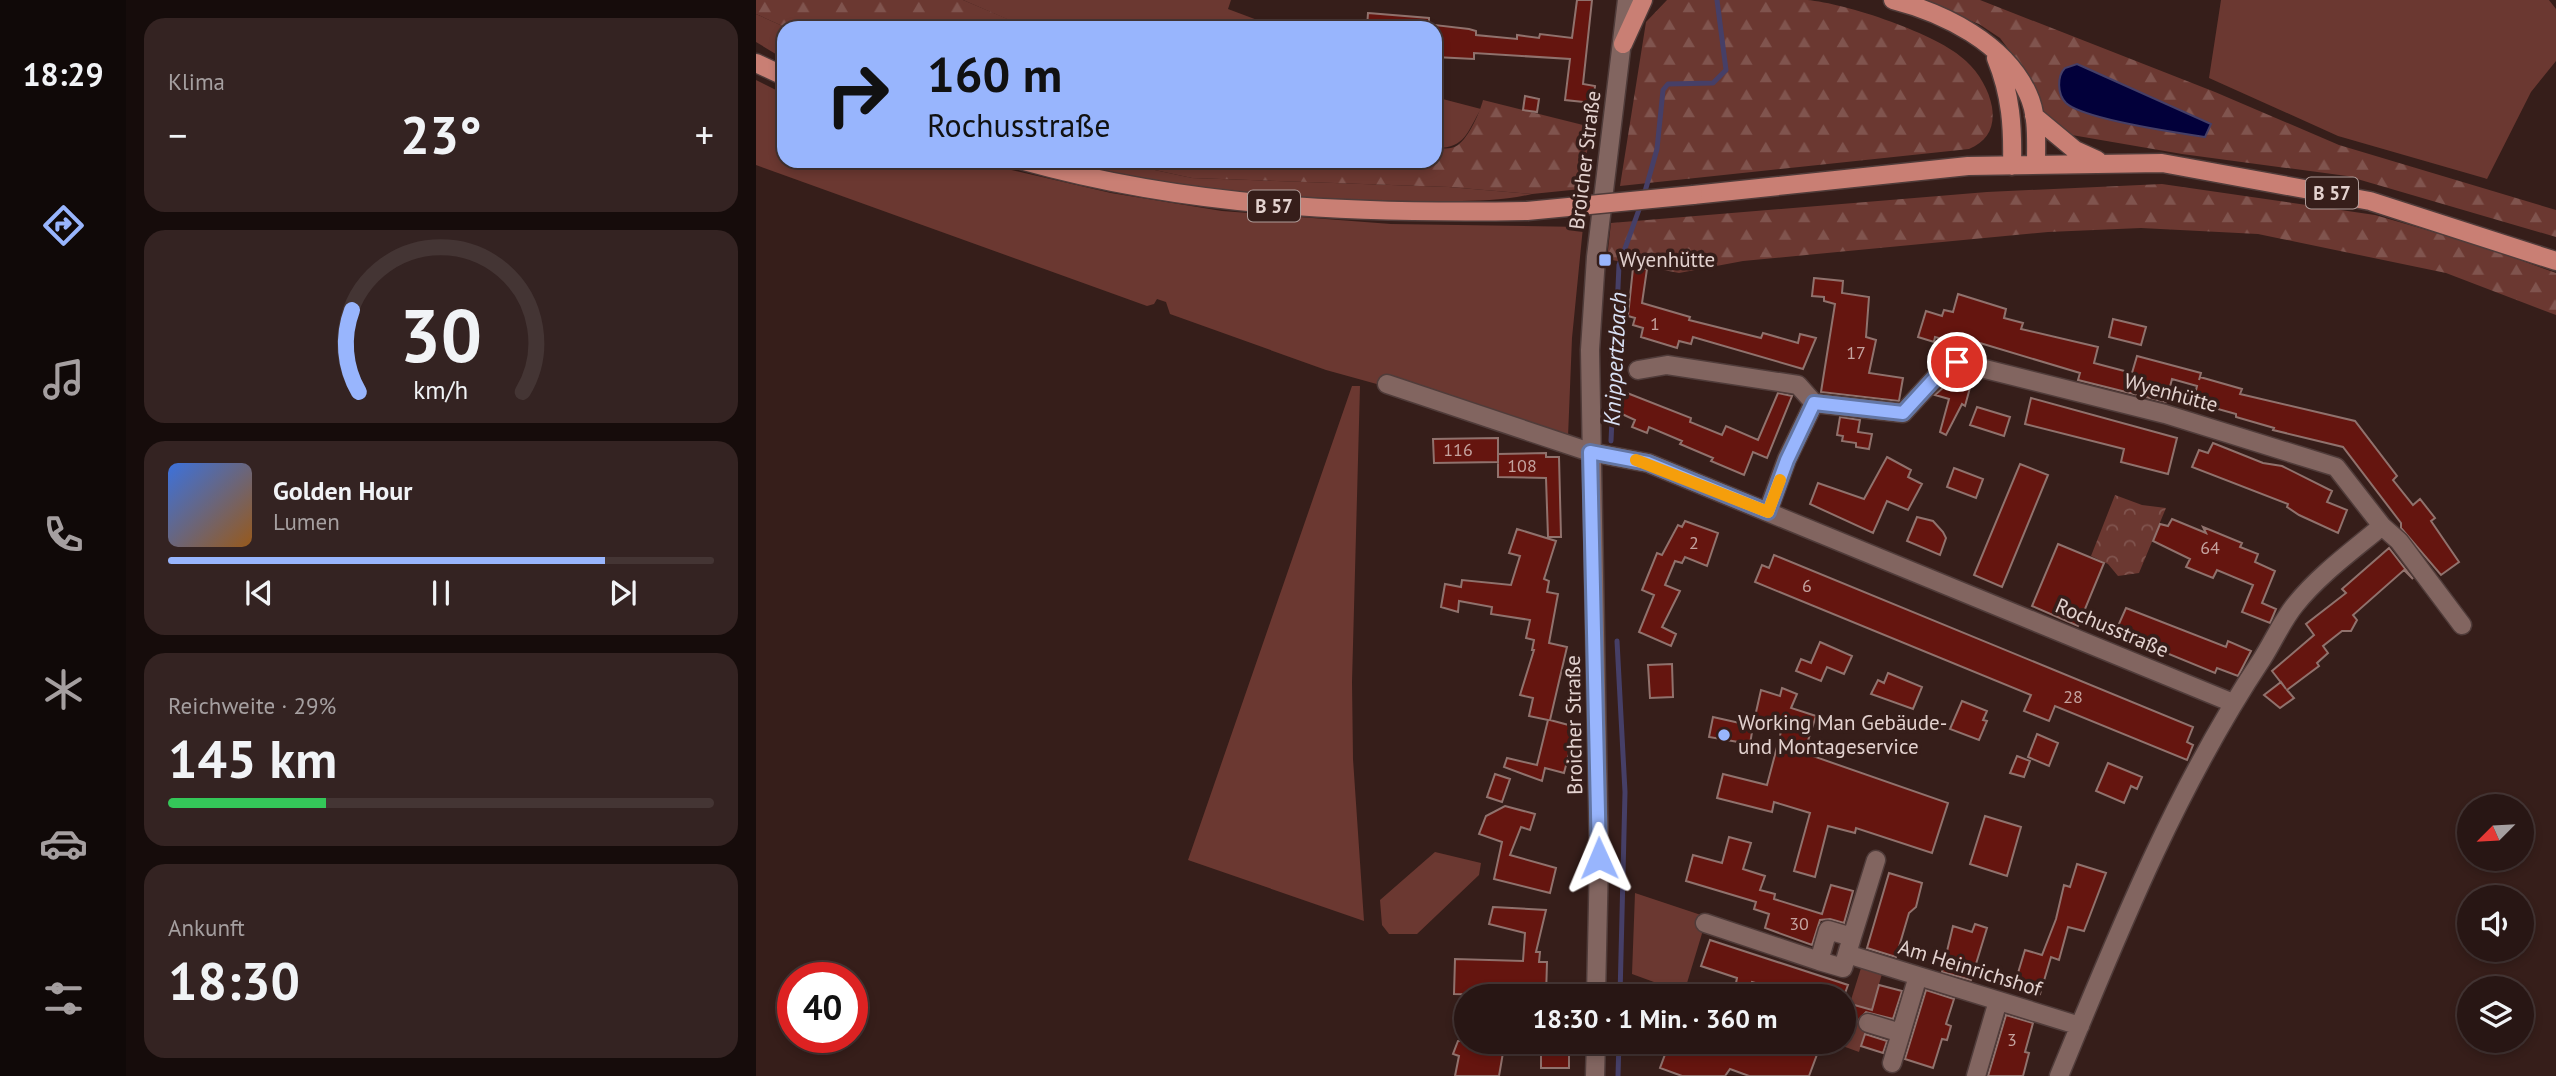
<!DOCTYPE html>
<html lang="de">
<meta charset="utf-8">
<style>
:root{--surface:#281614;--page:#342322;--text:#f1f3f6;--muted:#a59fa0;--line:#443534;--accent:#98b5fd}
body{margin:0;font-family:"PT Sans",sans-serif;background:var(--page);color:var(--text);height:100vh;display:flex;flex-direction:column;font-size:26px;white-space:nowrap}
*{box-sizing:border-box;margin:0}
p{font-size:23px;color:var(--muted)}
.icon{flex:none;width:38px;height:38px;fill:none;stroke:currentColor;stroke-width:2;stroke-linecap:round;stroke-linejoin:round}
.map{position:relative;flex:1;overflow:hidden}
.details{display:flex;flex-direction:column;gap:18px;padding:18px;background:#160c0b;width:630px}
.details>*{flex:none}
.guide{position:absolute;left:21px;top:21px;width:665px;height:147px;border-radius:21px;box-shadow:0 4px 10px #0003,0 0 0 2px var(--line);background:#98b5fd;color:#111;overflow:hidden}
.needle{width:46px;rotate:246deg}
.fabs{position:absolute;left:1701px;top:794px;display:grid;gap:14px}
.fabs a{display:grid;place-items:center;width:77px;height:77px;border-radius:50%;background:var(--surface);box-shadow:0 4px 10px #0003,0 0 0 2px var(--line);font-size:35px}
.speed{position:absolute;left:21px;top:962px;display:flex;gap:14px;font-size:35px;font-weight:700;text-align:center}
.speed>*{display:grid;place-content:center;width:91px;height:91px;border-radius:50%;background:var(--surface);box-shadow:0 4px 10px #0003,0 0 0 2px var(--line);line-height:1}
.speed .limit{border:10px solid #d22;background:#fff;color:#111}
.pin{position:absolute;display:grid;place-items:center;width:60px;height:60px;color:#fff;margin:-30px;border:4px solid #fff;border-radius:50%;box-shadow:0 2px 7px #0007}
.me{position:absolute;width:77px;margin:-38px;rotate:359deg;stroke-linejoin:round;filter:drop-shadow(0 0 5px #0008)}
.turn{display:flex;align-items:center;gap:24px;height:147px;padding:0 35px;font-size:32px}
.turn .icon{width:91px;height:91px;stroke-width:2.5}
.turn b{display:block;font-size:49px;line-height:60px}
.big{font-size:52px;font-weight:800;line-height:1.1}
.details .card{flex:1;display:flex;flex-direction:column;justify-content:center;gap:10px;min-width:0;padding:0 24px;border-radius:21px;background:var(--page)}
.details .dial{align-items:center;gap:0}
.dial svg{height:182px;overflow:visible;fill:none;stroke:var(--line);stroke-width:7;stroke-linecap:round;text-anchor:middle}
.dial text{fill:var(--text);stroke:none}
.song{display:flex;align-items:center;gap:21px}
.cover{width:84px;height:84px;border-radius:10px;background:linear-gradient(135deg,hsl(220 70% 55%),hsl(30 70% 35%))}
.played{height:7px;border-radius:4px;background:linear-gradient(90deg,var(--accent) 80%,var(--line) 80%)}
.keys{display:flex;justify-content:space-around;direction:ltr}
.heat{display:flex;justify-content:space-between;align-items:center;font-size:38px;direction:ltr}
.charge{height:10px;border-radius:5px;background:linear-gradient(90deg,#34c759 29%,var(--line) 0)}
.trip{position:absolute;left:698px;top:984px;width:402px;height:70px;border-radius:35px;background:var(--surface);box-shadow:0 4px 10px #0003,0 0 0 2px var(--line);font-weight:800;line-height:70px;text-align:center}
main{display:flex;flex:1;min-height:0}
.tabs{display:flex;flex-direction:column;width:126px;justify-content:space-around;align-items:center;background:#100908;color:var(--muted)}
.tabs .icon{width:49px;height:49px}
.tabs .active{color:var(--accent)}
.tabs b{font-size:32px;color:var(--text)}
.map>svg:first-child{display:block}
.grass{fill:#6b3831}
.forest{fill:url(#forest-firs)}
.park{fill:url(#park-crowns)}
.water{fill:#02003a;stroke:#463f67;stroke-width:2}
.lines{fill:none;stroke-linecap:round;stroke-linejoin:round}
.stream{stroke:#463f67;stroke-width:5}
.building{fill:#65150f;stroke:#90726d;stroke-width:2}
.street-casing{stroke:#503c3a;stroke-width:21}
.secondary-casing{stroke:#503c3a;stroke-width:21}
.primary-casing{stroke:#503c3a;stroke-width:21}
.street{stroke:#826560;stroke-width:18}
.secondary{stroke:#826560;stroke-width:18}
.primary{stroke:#c97f74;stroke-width:18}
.primary-bridge-casing{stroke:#503c3a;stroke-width:21;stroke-linecap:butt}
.primary-bridge{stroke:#c97f74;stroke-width:18}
.route-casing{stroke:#6376a4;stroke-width:18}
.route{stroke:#98b5fd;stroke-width:12}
.slow{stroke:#f59e0b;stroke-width:12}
.poi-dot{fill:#98b5fd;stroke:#361e1a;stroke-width:2.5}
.labels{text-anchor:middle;stroke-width:7;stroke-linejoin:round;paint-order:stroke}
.number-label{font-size:18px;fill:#c4a39f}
.shield{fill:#361e1a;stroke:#af9c99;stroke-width:2}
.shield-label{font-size:19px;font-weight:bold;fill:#e3d2cf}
.street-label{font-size:21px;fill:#e3d2cf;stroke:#361e1a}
.poi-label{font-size:21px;fill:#e3d2cf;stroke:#361e1a;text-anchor:start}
.water-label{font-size:23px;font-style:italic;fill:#d9e1f5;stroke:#361e1a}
</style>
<main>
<nav class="tabs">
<b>18:29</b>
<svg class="icon active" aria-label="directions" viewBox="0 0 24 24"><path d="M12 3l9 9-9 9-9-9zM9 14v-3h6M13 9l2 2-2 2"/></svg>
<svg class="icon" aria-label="music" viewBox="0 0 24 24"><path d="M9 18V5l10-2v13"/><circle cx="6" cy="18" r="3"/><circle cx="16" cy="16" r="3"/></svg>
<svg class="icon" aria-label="phone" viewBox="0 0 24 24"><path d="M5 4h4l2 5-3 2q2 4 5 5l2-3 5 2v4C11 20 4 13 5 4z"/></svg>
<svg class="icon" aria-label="climate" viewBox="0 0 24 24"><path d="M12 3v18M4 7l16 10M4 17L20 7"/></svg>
<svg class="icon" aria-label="car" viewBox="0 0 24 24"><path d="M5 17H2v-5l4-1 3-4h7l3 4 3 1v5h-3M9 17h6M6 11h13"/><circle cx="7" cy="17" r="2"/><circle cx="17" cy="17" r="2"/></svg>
<svg class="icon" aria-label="filters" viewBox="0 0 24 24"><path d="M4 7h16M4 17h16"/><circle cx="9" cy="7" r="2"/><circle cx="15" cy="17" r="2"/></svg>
</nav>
<section class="details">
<div class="card"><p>Klima</p>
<div class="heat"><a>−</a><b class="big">23°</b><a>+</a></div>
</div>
<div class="card dial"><svg viewBox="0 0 100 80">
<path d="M14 69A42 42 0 1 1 86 69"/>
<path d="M14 69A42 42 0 0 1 11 33" stroke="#98b5fd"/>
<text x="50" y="56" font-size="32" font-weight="700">30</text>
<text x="50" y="72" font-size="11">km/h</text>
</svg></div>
<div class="card">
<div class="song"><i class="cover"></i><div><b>Golden Hour</b><p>Lumen</p></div></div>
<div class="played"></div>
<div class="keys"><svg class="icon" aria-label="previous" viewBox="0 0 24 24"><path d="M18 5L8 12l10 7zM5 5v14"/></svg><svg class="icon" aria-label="pause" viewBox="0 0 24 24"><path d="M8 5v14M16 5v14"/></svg><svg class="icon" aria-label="next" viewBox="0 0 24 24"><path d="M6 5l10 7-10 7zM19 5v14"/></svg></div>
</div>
<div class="card"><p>Reichweite · 29%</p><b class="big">145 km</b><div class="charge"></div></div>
<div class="card"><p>Ankunft</p><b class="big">18:30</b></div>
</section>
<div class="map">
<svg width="1800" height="1076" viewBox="0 0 1800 1076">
<defs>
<pattern id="forest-firs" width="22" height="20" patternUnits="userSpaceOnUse" patternTransform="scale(1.75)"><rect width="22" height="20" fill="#6b3831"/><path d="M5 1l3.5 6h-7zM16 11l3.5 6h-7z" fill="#80544e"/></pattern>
<pattern id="park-crowns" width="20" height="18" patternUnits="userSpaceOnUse" patternTransform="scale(1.75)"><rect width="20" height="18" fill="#6b3831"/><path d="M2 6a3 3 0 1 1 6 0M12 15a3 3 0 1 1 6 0" fill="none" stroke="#80544e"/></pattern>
</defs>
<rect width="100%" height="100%" fill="#361e1a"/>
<!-- grass -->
<path class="grass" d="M207,0H475L472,9L523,28H259L260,23Z
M1465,0H1793L1800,9V61L1775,92L1731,179L1728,178L1582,136L1453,78Z
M0,14L31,28H28V59L0,42Z
M0,80L28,94V161H217L355,193L466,211L635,224L827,227L816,338L812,437L570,370L414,314L410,302L401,299L398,304L391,306L0,165Z
M679,97L725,109C711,132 709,149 679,148Z
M308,161H357L436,178L693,187L776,194C739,203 699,201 660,201C541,201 423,189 308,161Z
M596,386H604L596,682L597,759L608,921L432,860Z
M679,852L725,863L723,875L661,934H633L626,925L624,900Z
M879,893L951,917L928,993L876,974Z
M1105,968L1126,974L1103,1052L1081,1044L1088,1041L1089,1019Z"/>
<!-- forest -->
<path class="forest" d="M0,0H207L261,23L259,28H31L0,14Z
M911,0C957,0 1005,0 1051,0C1089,3 1183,34 1210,61C1223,73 1233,90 1236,107C1239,127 1232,141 1213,149L864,186L890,22Z
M1159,0H1224L1459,92L1583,145L1800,210V237L1591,176L1426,154L1310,134L1285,113L1267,69L1244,38L1223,24Z
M727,100L835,127L825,189L776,194L693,187L436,178L357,161H679V148C687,148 695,150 702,145C713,137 724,112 727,100Z
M1406,184L1619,215L1726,246L1800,273V315L1690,273L1502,234L1385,228L1292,232L987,261L923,273L851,259L855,223L1231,192Z"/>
<!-- park -->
<path class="park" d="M1359,495L1386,505L1410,508L1383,573L1362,576L1352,564L1335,556Z"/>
<!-- water -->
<path class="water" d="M1321,64L1455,124L1449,137C1422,133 1327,119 1310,103C1301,94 1301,76 1309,68Z"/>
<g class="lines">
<!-- stream -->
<path class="stream" d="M888,195L901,149L907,90L912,84L957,83L970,70L961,0
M855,441L863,265L885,204
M861,641L869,792L864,996
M862,1076L863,1041"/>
</g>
<!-- building -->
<path class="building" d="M821,0H836L827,84L839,86L837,103L809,100L814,59L718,53V59L679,57V25L713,29L720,31V35L761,39V35L783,38L784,34L816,38Z
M612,13L673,18V28H611Z
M769,96L783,99L781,112L767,110Z
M877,268L891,269L886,303L934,317L933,320L1005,338L1007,333L1042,343L1044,334L1060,338L1047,369L937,337L935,344L923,341L921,348L885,337L887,328L877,325L879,318L872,316Z
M1058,278L1087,281L1086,293L1113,297L1110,337L1120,340L1113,373L1147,378L1143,401L1065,392L1079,304L1068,301V297L1056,296Z
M1202,294L1250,309L1248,318L1267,323L1265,329L1342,347L1338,363L1376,373L1381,356L1445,373L1443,380L1444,377L1486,389L1484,394L1599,421L1641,476L1637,480L1657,505L1664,499L1679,518L1675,521L1703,562L1685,575L1645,528V523L1587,447L1517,430L1518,428L1480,417V414L1437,402L1441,386L1416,379L1410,402L1322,380L1324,373L1224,343L1222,349L1179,337L1178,342L1162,337L1170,311L1186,316L1188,310L1197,312Z
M1357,319L1390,327L1385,345L1353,337Z
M1202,374L1213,377L1211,383L1215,384L1209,406L1206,404L1190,435L1184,432L1193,399L1179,395Z
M866,391L935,418L934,422L966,435L970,426L1002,440L1022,393L1036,396L1011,458L997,452L988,475L955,461L957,458L924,444L926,441L893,427L891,433L876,427L879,420L866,414Z
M1275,398L1421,438L1412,474L1365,462L1368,449L1269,424Z
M1221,407L1254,417L1248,436L1214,425Z
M1084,417L1104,420L1102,432L1116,434L1113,449L1100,447V443L1086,441L1087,436L1081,435Z
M742,438V462L678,463L677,439Z
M1457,443L1507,463L1526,466L1576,491L1571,502L1591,510L1582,533L1543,515L1531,507L1532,504L1436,467L1443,450L1452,453Z
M790,453V457H803L805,537H792L790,478L742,477V454Z
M1131,457L1155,470L1152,477L1166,484L1152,510L1131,501L1117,533L1054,504L1062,483L1108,499Z
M1264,464L1292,475L1246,587L1218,575Z
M1198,468L1227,479L1220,498L1191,487Z
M1161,517L1177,521L1187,532L1190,538L1184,555L1151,541Z
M1416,519L1450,533L1447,527L1486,543L1484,547L1502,554L1499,562L1519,571L1506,603L1520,609L1514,623L1486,612L1497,585L1461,570L1457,578L1430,567L1434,559L1397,541L1404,524L1412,526Z
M929,521L962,533L951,566L929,557L926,563L919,561L909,585L924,591L906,627L920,634L915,646L883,632L898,595L886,590L901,553L906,555L922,525L926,527Z
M761,529L800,541L788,579L793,581L791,592L802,594L793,643L811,647L794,720L820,727L808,773L789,768L786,781L748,767L751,758L781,765L792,720L773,716L777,698L764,695L778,650H776L778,640L770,638L774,620L735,614L736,607L703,601L702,612L685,607L689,584L705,587L706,580L755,585L764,556L753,553Z
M1302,544L1348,563L1322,626L1276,606Z
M1633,548L1657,579L1648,570L1597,615L1601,620L1595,631H1586L1567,646L1572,653L1561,663L1563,666L1531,690L1538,698L1524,708L1508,695L1525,682L1530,689L1516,671L1558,635L1550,624L1590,593L1586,589Z
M1018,555L1437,727L1431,742L1437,745L1431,760L1299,706L1293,721L1268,711L1275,695L999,582L1006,565L1013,568Z
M1370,608L1470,647L1472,641L1495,651L1482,676L1461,668L1459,673L1369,636L1371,630L1362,626Z
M1064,642L1096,656L1088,674L1071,667L1065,681L1040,671L1045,659L1055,663Z
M916,664L917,697L894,698L892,665Z
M1132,673L1166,687L1157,709L1115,694L1122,680L1128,683Z
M1026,688L1041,694L1035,708L1060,716L1048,753L1192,803L1176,853L1100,828L1099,833L1072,826L1059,877L1038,871L1054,813L1018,802L1016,812L961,798L967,774L1011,785L1026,728L998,721L1005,690L1024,696Z
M1206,701L1231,711L1227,720L1231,721L1223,740L1194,729Z
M957,717L997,726L994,744L953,737Z
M1281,734L1302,743L1293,766L1272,757Z
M1261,756L1274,761L1268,777L1254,773Z
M1352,763L1386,777L1381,789L1375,786L1368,803L1340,791Z
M739,774L754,779L746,802L731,797Z
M749,806L779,814L774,830L765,827L754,855L800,868L794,893L738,879L746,842L723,834L730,816Z
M1229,816L1265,827L1251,876L1214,864Z
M973,837L995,843L987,869L1009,876L1004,890L1019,894L1018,899L1066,914L1075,885L1097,891L1088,923L1074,919L1064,920L1056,945L1009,928L1013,914L998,909L1000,902L930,881L937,855L966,863Z
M1321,864L1350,873L1328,931L1312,927L1303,960L1295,957L1284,994L1258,986L1269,950L1286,955L1300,919L1308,885L1314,887Z
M1133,873L1166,883L1160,907L1153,913L1140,957L1111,948Z
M737,907L790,910L780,952H784L783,962H791L790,996L698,994L699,959L767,961L769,933L733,924Z
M1219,924L1231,928L1215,980L1186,972L1197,926L1216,932Z
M954,940L1092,985L1088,996H1032L1033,993L996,982L994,987L980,983L981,978L945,966Z
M1123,985L1146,991L1137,1019L1110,1012L1101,1022L1088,1018V1002L1116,1010Z
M1170,990L1198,999L1190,1024L1195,1026L1191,1040L1186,1039L1177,1068L1149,1059Z
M1250,1015L1277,1023L1269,1052L1273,1053L1267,1076H1232Z
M1109,1034L1131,1041L1127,1053L1105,1046Z
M702,1041H749L743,1076H699L703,1056L697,1054Z
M914,1041H1041L1063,1049L1053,1076H993L974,1069L969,1076H926L904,1068Z
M785,1045L813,1046V1068H785Z"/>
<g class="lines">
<!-- street casing -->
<g class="street-casing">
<path id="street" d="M882,370L911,365L1042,385L1058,403
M631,384L834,452L892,463L1477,703
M1012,511L1031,459L1058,403L1147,413L1190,366L1201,362L1409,414L1580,467L1626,526L1643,541L1706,625
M949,923L1063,961
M1096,937L1120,860
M1091,954L1096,937L1072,930L1063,961L1087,968L1091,954L1324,1026
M1112,1023L1145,1033L1136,1063
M1145,1033L1162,976
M1220,1076L1242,1001
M1303,1076C1362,933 1420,788 1506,659C1517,642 1526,621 1539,605C1563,575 1596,551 1626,526"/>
</g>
<!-- secondary casing -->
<g class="secondary-casing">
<path id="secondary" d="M840,996L843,858L834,350L840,257L871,0
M839,1076L840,1041"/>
</g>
<!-- primary casing -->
<g class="primary-casing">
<path id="primary" d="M1137,0C1188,13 1249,43 1272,94C1282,115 1280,141 1280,164
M867,44L887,0
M1240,58C1255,95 1257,127 1256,166
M0,63L28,76
M1278,116L1319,150L1341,160
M268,161C433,207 601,214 771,211
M937,195L1212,166L1406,163L1614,201L1800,261"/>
</g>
<!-- street -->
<use href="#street" class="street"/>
<!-- secondary -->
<use href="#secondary" class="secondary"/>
<!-- primary -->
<use href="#primary" class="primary"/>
<!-- primary-bridge casing -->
<g class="primary-bridge-casing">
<path id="primary-bridge" d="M771,211L937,195"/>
</g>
<!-- primary-bridge -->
<use href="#primary-bridge" class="primary-bridge"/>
</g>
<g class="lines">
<!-- route casing -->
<g class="route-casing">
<path id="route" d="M843,858L834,452L892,463L1012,512L1031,460L1058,403L1147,413L1190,366L1201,362"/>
</g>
<!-- route -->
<use href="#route" class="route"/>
<!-- slow -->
<path class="slow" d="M880,460L1012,512L1024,480"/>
</g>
<!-- markers -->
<g class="poi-dot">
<rect x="842" y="253" width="14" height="14" rx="3.5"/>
<circle cx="968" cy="735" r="7"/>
</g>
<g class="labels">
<!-- number labels -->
<g class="number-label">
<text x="899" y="330">1</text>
<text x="1100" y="359">17</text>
<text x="702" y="456">116</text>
<text x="766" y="472">108</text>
<text x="938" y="549">2</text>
<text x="1454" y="554">64</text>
<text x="1051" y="592">6</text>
<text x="1317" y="703">28</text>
<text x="1043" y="930">30</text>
<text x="1256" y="1046">3</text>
</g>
<!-- shield labels -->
<g class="shield">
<rect x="1550" y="177.5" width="52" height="31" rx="5"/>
<rect x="492" y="190.5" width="52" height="31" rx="5"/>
</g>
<g class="shield-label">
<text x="1576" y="200">B 57</text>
<text x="518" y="213">B 57</text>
</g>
<!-- street labels -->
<g class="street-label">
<text transform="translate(829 160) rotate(-83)" y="7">Broicher Straße</text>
<text transform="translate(1415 393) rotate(15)" y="7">Wyenhütte</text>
<text transform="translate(1356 628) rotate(23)" y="7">Rochusstraße</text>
<text transform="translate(818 725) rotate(-91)" y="7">Broicher Straße</text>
<text transform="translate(1214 968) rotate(17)" y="7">Am Heinrichshof</text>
</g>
<!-- poi labels -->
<g class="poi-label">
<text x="863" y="267">Wyenhütte</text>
<text x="982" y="730">Working Man Gebäude-<tspan x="982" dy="24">und Montageservice</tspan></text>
</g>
<!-- water labels -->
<g class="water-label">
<text transform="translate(859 359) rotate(-87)" y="8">Knippertzbach</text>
</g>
</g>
</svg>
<div class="fabs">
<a><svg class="needle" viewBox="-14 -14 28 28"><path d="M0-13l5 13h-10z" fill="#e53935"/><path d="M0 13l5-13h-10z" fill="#a59fa0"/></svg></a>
<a><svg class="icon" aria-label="sound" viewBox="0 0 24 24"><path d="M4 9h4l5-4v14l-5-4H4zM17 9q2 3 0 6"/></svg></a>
<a><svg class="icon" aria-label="layers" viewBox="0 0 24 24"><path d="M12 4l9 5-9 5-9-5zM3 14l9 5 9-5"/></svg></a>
</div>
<div class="speed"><div class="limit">40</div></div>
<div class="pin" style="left:1201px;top:362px;background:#d93025"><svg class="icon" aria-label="arrive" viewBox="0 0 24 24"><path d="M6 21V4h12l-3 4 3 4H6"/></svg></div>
<svg class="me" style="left:843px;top:858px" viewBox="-20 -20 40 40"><path d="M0-17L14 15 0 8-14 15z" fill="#98b5fd" stroke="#fff" stroke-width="4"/></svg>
<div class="trip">18:30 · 1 Min. · 360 m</div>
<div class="guide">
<div class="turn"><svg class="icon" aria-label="right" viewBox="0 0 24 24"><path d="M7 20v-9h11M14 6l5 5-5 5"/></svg><div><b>160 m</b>Rochusstraße</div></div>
</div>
</div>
</main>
